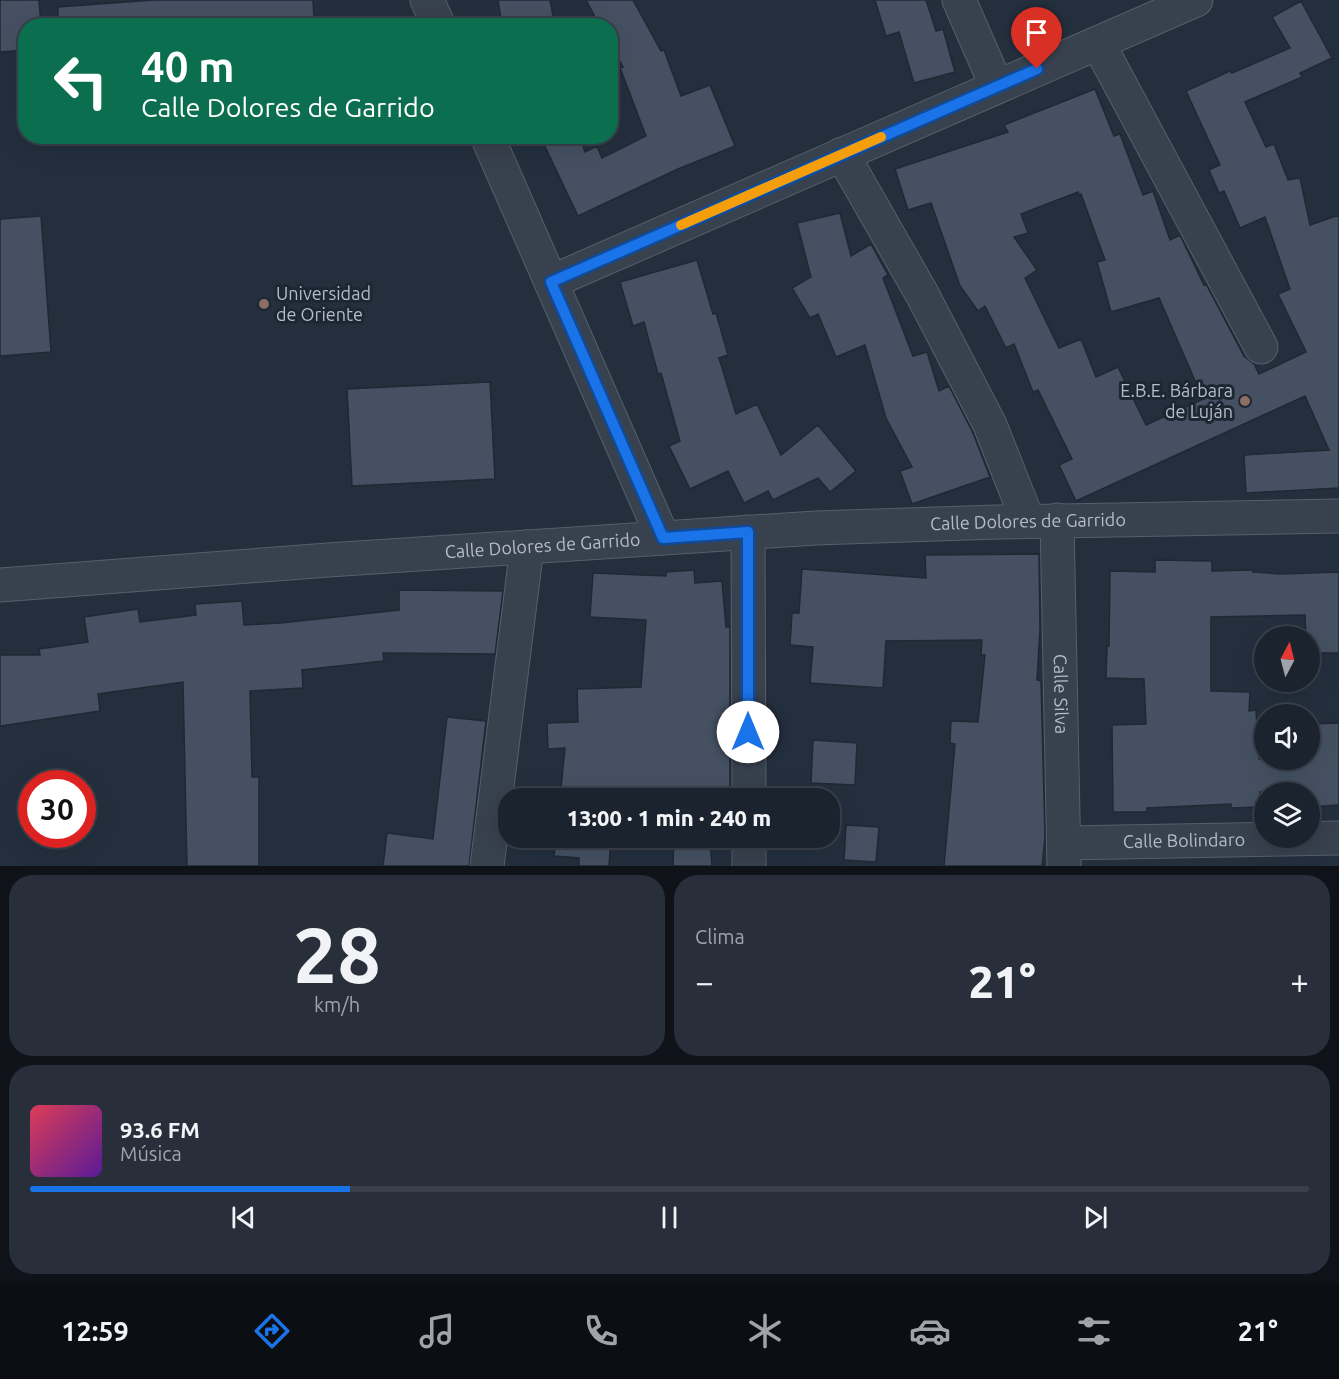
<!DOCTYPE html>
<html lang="es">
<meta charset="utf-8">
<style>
:root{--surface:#1b232e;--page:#282f3a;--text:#f1f3f6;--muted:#a0a4aa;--line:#39404a;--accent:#1a73e8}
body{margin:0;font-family:Ubuntu,sans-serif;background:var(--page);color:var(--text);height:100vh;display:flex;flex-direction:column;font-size:22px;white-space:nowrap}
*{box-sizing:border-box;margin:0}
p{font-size:20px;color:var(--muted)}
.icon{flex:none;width:33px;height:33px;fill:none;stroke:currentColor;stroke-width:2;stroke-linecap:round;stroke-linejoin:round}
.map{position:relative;height:866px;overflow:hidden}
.sheet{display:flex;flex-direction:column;gap:9px;padding:9px;background:#0f1319;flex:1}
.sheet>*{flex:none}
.hud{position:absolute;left:18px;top:18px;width:600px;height:126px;border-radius:24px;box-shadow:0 6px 24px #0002,0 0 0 2px var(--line);background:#0b6e4f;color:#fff;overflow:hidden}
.needle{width:39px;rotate:7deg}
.fabs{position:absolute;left:1254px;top:626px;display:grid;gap:12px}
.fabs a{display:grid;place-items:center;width:66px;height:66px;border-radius:50%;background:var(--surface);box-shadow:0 6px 24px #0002,0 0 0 2px var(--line);font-size:30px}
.speed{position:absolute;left:18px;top:770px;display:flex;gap:12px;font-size:30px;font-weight:700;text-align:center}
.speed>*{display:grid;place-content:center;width:78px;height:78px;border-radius:50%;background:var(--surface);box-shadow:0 6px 24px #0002,0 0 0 2px var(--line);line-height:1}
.speed .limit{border:9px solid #d22;background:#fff;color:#111}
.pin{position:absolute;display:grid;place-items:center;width:51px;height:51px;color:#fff;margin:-62px -26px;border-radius:50% 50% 50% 0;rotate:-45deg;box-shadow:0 0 6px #0007}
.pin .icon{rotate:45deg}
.me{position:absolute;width:66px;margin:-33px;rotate:0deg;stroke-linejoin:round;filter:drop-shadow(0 0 4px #0008)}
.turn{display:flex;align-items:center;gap:21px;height:126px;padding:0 24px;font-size:27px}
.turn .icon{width:78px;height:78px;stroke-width:2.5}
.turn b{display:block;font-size:42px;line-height:51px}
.big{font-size:45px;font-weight:800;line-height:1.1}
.sheet .card{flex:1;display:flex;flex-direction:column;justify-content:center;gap:9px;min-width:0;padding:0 21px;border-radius:24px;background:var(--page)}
.sheet .dial{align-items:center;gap:0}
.dial b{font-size:78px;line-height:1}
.song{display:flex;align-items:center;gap:18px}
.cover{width:72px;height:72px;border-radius:9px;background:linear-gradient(135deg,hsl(350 70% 55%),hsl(270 70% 35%))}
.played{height:6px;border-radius:3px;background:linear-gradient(90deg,var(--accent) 25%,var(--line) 25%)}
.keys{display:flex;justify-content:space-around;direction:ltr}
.heat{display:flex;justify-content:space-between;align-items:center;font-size:33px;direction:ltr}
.sheet .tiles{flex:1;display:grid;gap:9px;grid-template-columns:1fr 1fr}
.card:last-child{grid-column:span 2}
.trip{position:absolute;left:498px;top:788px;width:342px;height:60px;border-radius:24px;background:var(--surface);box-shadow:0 6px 24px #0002,0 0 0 2px var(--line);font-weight:800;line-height:60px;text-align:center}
.tab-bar{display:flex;height:96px;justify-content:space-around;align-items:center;background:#0b0e12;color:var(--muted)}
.tab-bar .icon{width:42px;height:42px}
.tab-bar .active{color:var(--accent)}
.tab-bar b{font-size:27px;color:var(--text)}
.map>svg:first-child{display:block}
.building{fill:#455162;stroke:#1f2835;stroke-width:1.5;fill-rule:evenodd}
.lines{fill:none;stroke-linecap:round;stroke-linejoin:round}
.minor-casing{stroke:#565f6c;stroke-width:35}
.minor{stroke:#38414e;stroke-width:33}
.route-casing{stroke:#114b97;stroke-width:15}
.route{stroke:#1a73e8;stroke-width:10}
.slow{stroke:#f59e0b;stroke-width:10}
.education-dot{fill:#8d6e63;stroke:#1d2633;stroke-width:2}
.labels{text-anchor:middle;stroke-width:6;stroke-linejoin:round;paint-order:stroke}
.poi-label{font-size:18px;fill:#b4bcc9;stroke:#1d2633;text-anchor:start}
.street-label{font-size:18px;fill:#b4bcc9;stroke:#1d2633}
</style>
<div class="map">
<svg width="1339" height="866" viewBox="0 0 1339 866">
<rect width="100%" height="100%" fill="#242f3e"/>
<!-- building -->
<path class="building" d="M0,0H39L41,26H26V50L0,52Z
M153,0H313L314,19L239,26H58V7Z
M498,0H550L555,26H502Z
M586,0H633L661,51L664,50L681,96L710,85L735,146L678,169L578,216L540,136H580L585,152L597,146L602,158L646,136L620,68L623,67L610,44V26H600Z
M875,0H926L936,31L943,29L955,72L914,83L899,32L886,36Z
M1301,1L1332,58L1300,73L1302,77L1245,102L1266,147L1274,144L1288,180L1300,178L1310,225L1339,215V488L1246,493L1244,455L1329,450L1305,396L1076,501L1059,465L1072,459L1038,390L1033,392L1014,344L1006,348L985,306L978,311L960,286L931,203L908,210L895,169L1008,132L1004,125L1095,89L1114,136L1120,134L1143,195L1153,191L1170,240L1180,235L1204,285L1206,284L1244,356L1254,364L1259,374L1306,352L1278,294L1290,289L1265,217L1240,228L1224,191L1219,193L1209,170L1220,165L1186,91L1230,71L1232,73L1290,48L1272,17ZM1078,192L1079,195L1081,194L1105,260L1097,262L1111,312L1159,298L1203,399L1146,425L1118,367L1096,377L1081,339L1059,348L1025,278L1037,270L1014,237L1028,233L1021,214Z
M840,213L851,256L871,244L888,275L883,278L913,356L927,352L939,391L949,386L973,433L990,477L912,504L900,471L912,467L886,418L865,345L836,357L818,314L810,318L792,288L811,277L797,223Z
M41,216L51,352L0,356V219Z
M697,260L713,314L716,313L728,355L719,358L736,414L757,404L781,455L818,425L856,471L830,492L818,478L773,500L768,491L744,503L728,471L690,489L669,446L680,441L661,373L658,374L644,322L633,326L620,282Z
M490,382L495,479L352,486L347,389Z
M1039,554L1040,628L1037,680L1041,681L1045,837L1042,866H944L955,744L950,743L951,721L978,722L985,655H981L982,640L886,641L883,688L810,683L813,647L790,645L792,613H799L802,569L926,578L925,555Z
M1155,560L1212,561V571L1252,570L1253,572L1281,574L1339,572V653H1310V636H1306L1305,615L1211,617V691L1250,692L1249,711L1256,710L1259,759H1310V724L1339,723V805L1310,807V792H1260L1261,807L1231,808V804L1147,808V812H1113L1112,725L1146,724L1144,679L1106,678L1107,646H1109L1110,571L1155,572Z
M694,570L695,583L722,581L726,627H730V798H680L681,787H610L609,798H560L565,748L548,749L547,723L578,722L577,689L641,687L646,620L590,617L593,573L666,576V572Z
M399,590L503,591L495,654L383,653L384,661L302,670L303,688L250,691L252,777H259V866H187L183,682L98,694L100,711L0,726V655H40L39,649L88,642L84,617L138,609L140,622L196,615L195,604L242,601L244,625L281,623L399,610Z
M447,717L486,721L469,866H383L387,833L433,839Z
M813,740L857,743L855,785L811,783Z
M846,825L879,827L876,862L844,860Z
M556,837H611L609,866H579V858L554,856Z
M674,837H730V841L710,840L712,866H673Z"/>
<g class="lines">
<!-- minor casing -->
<g class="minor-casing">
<g id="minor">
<path d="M427,0L439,26"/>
<path d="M959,0L997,87"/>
<path d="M1098,43L1261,347"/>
<path d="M487,136L663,538"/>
<path d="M842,154L922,294L990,425L1028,521"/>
<path d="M551,282L1196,0"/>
<path id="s1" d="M1057,520L1064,866"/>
<path d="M748,532L749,798"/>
<path id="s2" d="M0,585L328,560L816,528L997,522L1339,516"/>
<path d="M749,837V866"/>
<path id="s3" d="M1064,843L1339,838"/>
<path d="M487,866L527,547"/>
</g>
</g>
<!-- minor -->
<use href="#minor" class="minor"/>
</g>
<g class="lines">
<!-- route casing -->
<g class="route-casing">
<path id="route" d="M748,732V532L663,538L551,282L1037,69"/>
</g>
<!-- route -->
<use href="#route" class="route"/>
<!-- slow -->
<path class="slow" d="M681,225L881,137"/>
</g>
<!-- markers -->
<g class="education-dot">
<circle cx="264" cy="304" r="6"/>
<circle cx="1245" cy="401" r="6"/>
</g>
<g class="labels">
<!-- poi labels -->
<g class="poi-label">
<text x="276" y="300">Universidad<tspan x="276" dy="21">de Oriente</tspan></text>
<text x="1233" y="397" text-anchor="end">E.B.E. Bárbara<tspan x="1233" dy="21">de Luján</tspan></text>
</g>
<!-- street labels -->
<g class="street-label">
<text dy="6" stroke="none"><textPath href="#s2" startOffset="1030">Calle Dolores de Garrido</textPath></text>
<text dy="6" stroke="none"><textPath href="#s2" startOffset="544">Calle Dolores de Garrido</textPath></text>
<text dy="6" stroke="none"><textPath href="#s1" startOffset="174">Calle Silva</textPath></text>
<text dy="6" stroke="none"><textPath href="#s3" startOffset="120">Calle Bolindaro</textPath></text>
</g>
</g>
</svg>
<div class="fabs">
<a><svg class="needle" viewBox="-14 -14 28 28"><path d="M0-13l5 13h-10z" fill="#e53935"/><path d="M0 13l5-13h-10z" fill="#a0a4aa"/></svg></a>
<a><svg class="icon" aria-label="sound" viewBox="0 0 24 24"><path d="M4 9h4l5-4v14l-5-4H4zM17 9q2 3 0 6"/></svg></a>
<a><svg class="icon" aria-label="layers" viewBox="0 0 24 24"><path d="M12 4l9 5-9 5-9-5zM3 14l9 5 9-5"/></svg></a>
</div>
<div class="speed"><div class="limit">30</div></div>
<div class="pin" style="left:1037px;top:69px;background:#d93025"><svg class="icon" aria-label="arrive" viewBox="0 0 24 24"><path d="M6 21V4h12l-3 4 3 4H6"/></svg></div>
<svg class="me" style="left:748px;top:732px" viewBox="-20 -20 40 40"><circle r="19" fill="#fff"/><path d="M0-13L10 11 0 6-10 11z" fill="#1a73e8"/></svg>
<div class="trip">13:00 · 1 min · 240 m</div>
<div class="hud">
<div class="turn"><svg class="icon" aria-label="left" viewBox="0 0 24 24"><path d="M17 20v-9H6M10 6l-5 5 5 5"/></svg><div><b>40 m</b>Calle Dolores de Garrido</div></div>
</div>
</div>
<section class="sheet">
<div class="tiles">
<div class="card dial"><b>28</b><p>km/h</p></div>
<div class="card"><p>Clima</p>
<div class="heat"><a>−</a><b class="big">21°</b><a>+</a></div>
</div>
<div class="card">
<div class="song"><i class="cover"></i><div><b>93.6 FM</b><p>Música</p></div></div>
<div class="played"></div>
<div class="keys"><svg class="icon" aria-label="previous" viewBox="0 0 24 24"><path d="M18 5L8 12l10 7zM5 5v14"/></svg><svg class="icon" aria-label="pause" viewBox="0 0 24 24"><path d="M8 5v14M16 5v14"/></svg><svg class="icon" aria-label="next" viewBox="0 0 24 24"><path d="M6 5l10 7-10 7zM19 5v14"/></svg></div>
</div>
</div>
</section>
<nav class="tab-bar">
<b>12:59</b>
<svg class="icon active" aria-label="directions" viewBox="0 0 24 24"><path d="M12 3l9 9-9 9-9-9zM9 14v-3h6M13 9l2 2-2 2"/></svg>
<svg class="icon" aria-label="music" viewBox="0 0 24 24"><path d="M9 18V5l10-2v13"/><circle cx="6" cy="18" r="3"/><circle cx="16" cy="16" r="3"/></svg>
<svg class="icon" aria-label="phone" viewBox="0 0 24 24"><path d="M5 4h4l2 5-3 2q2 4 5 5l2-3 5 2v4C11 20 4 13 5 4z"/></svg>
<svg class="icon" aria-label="climate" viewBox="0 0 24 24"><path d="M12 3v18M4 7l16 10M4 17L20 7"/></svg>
<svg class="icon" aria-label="car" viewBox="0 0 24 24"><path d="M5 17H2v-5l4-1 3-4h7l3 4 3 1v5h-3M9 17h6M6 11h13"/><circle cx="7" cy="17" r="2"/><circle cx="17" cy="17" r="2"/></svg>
<svg class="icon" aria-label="filters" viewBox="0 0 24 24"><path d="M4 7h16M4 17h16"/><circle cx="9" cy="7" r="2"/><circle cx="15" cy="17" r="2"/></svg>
<b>21°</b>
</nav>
